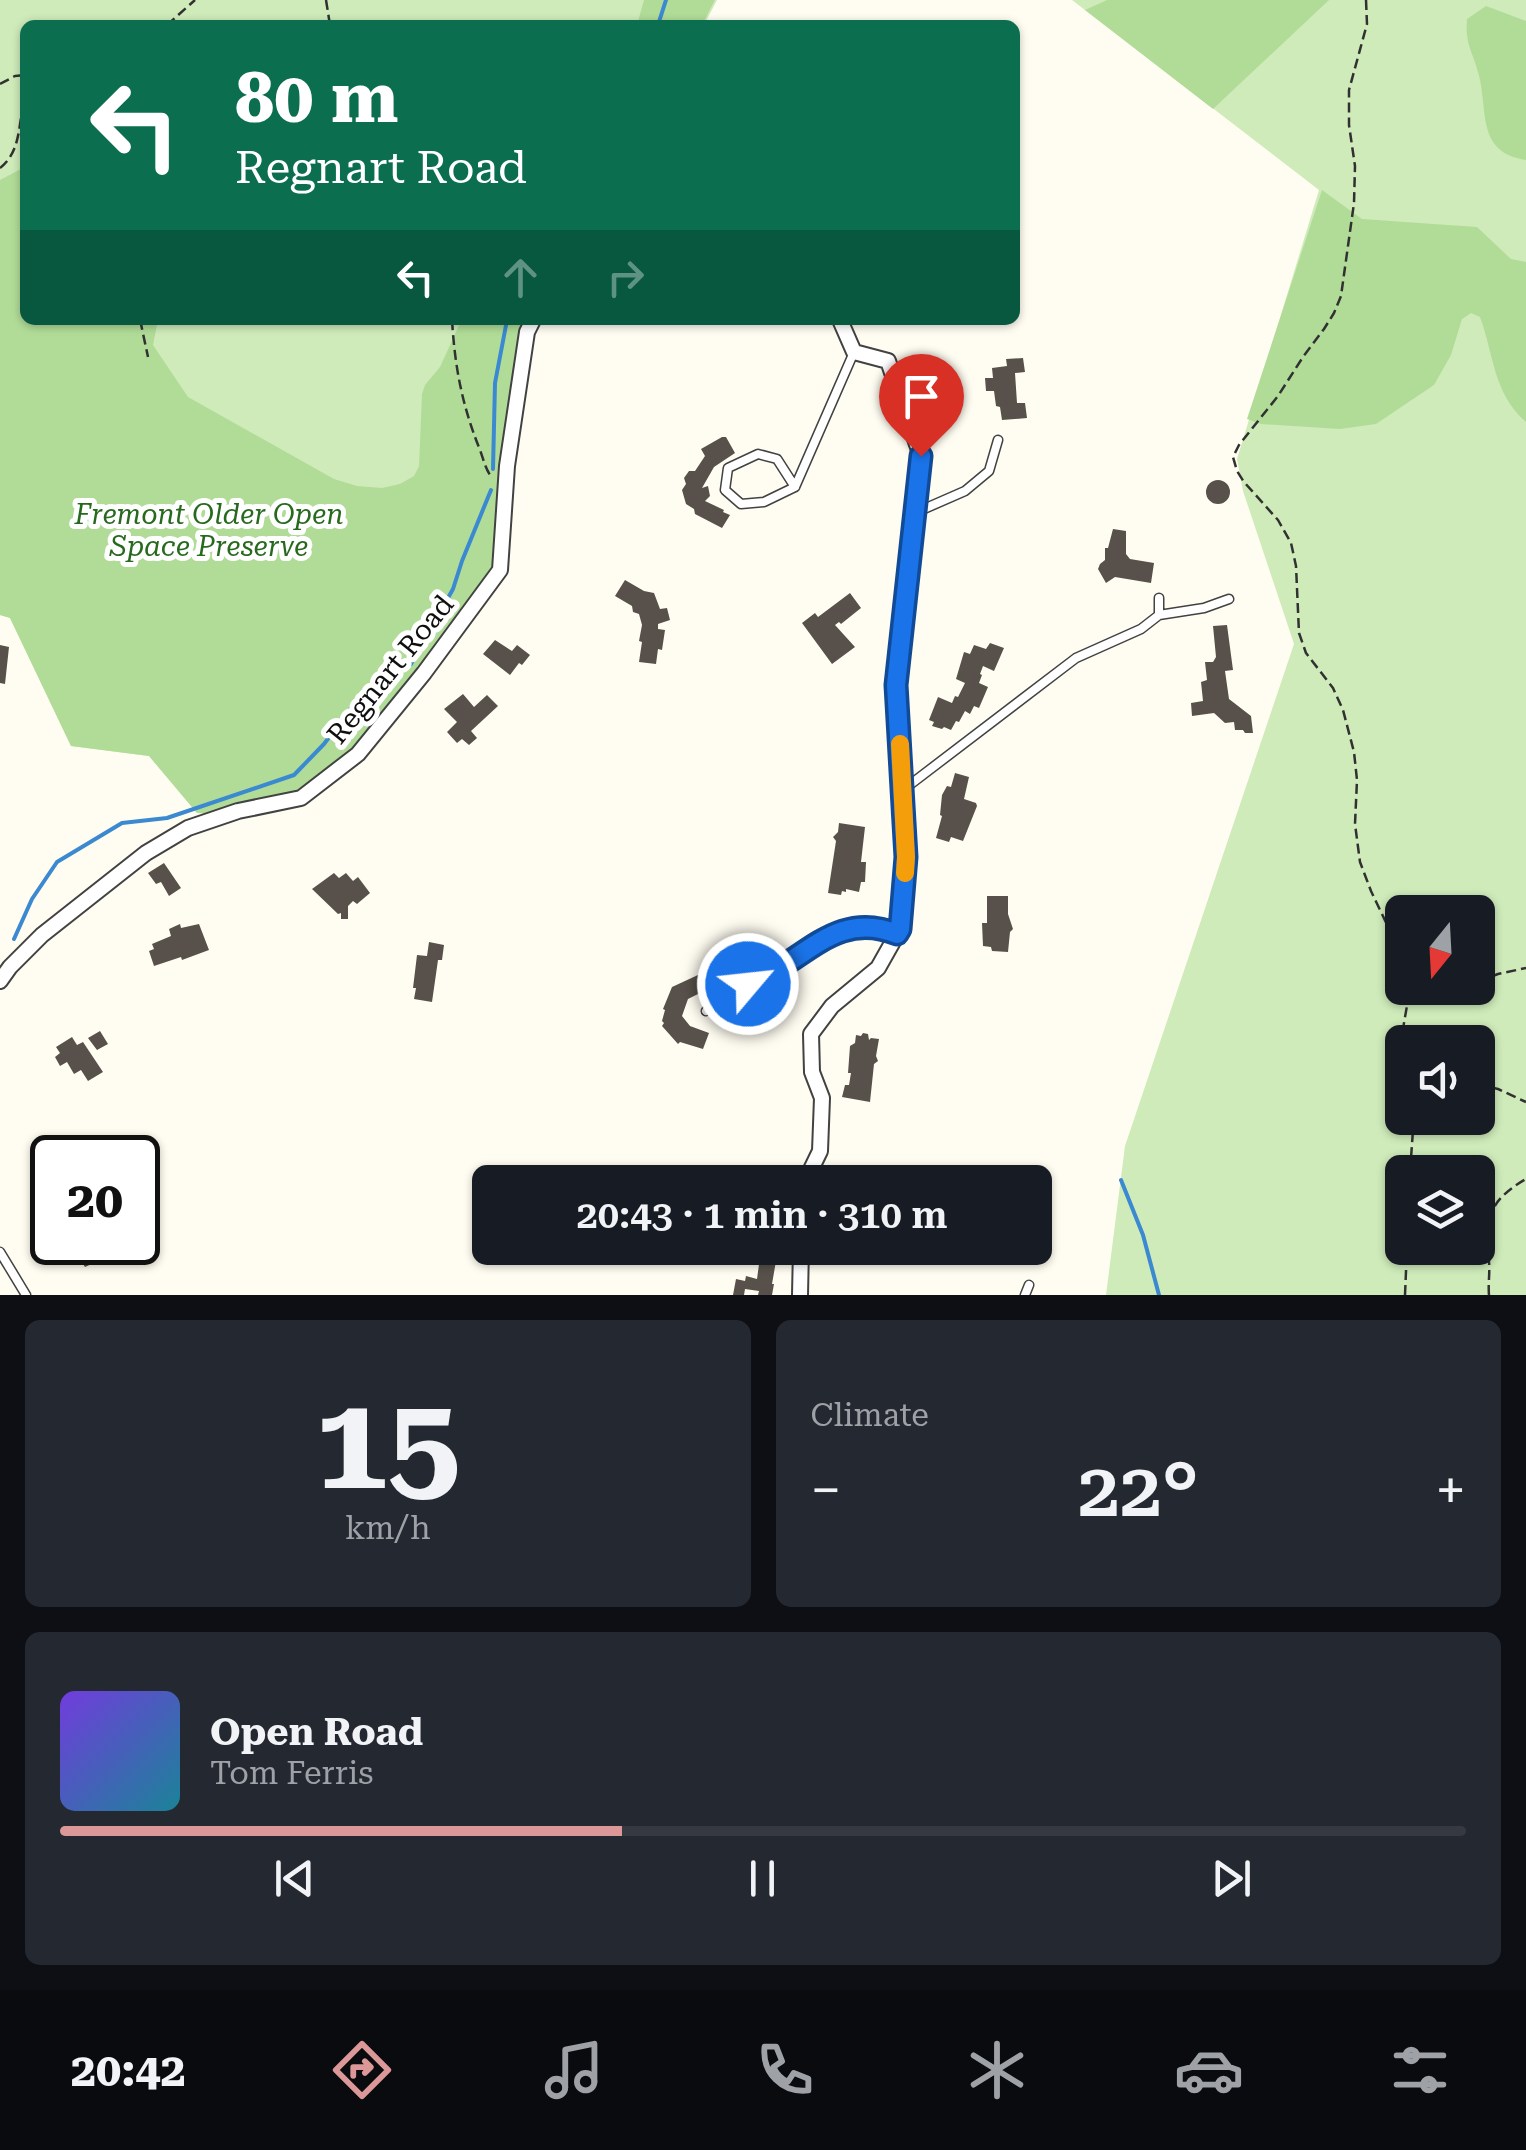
<!DOCTYPE html>
<meta charset="utf-8">
<style>
:root{--surface:#171b24;--page:#242831;--text:#f1f3f6;--muted:#9ea1a6;--line:#363941;--accent:#dc9898}
body{margin:0;font-family:"Roboto Serif",serif;background:var(--page);color:var(--text);height:100vh;display:flex;flex-direction:column;font-size:38px;white-space:nowrap}
*{box-sizing:border-box;margin:0}
p{font-size:32px;color:var(--muted)}
.icon{flex:none;width:55px;height:55px;fill:none;stroke:currentColor;stroke-width:2;stroke-linecap:round;stroke-linejoin:round}
.map{position:relative;height:1295px;overflow:hidden}
.side{display:flex;flex-direction:column;gap:25px;padding:25px;background:#0d0f14;flex:1}
.side>*{flex:none}
.hud{position:absolute;left:20px;top:20px;width:1000px;height:305px;border-radius:15px;box-shadow:0 2px 8px #0004;background:#0b6e4f;color:#fff;overflow:hidden}
.needle{width:65px;rotate:198deg}
.buttons{position:absolute;left:1385px;top:895px;display:grid;gap:20px}
.buttons a{display:grid;place-items:center;width:110px;height:110px;border-radius:15px;background:var(--surface);box-shadow:0 2px 8px #0004;font-size:50px}
.speed{position:absolute;left:30px;top:1135px;display:flex;gap:20px;font-size:50px;font-weight:700;text-align:center}
.speed>*{display:grid;place-content:center;width:130px;height:130px;border-radius:50%;background:var(--surface);box-shadow:0 2px 8px #0004;line-height:1}
.speed .limit{border:5px solid #111;border-radius:15px;background:#fff;color:#111}
.pin{position:absolute;display:grid;place-items:center;width:85px;height:85px;color:#fff;margin:-102px -42px;border-radius:50% 50% 50% 0;rotate:-45deg;box-shadow:0 0 10px #0007}
.pin .icon{rotate:45deg}
.me{position:absolute;width:110px;margin:-55px;rotate:62deg;stroke-linejoin:round;filter:drop-shadow(0 0 8px #0008)}
.turn{display:flex;align-items:center;gap:35px;height:210px;padding:0 50px;font-size:45px}
.turn .icon{width:130px;height:130px;stroke-width:2.5}
.turn b{display:block;font-size:70px;line-height:85px}
.lanes{display:flex;align-items:center;height:95px;padding:0 50px;background:#0003;justify-content:center;gap:50px;direction:ltr}
.lanes .off{opacity:.35}
.big{font-size:75px;font-weight:600;line-height:1.1}
.side .card{flex:1;display:flex;flex-direction:column;justify-content:center;gap:15px;min-width:0;padding:0 35px;border-radius:15px;background:var(--page)}
.side .dial{align-items:center;gap:0}
.dial b{font-size:130px;line-height:1}
.song{display:flex;align-items:center;gap:30px}
.cover{width:120px;height:120px;border-radius:15px;background:linear-gradient(135deg,hsl(260 70% 55%),hsl(190 70% 35%))}
.played{height:10px;border-radius:5px;background:linear-gradient(90deg,var(--accent) 40%,var(--line) 40%)}
.keys{display:flex;justify-content:space-around;direction:ltr}
.heat{display:flex;justify-content:space-between;align-items:center;font-size:55px;direction:ltr}
.side .tiles{flex:1;display:grid;gap:25px;grid-template-columns:1fr 1fr}
.card:last-child{grid-column:span 2}
.trip{position:absolute;left:472px;top:1165px;width:580px;height:100px;border-radius:15px;background:var(--surface);box-shadow:0 2px 8px #0004;font-weight:600;line-height:100px;text-align:center}
.tabs{display:flex;height:160px;justify-content:space-around;align-items:center;background:#090b0e;color:var(--muted)}
.tabs .icon{width:70px;height:70px}
.tabs .selected{color:var(--accent)}
.tabs b{font-size:45px;color:var(--text)}
.map>svg:first-child{display:block}
.green{fill:#cfebba;fill-rule:evenodd}
.forest{fill:#b1dc98}
.lines{fill:none;stroke-linecap:round;stroke-linejoin:round}
.stream{stroke:#3b89d0;stroke-width:4}
.building{fill:#58514b}
.service-casing{stroke:#424242;stroke-width:11}
.minor-casing{stroke:#424242;stroke-width:18}
.path{stroke:#313131;stroke-width:2.5;stroke-dasharray:10 5;stroke-linecap:butt}
.service{stroke:#fff;stroke-width:8}
.minor{stroke:#fff;stroke-width:14}
.route-casing{stroke:#114b97;stroke-width:25}
.route{stroke:#1a73e8;stroke-width:18}
.slow{stroke:#f59e0b;stroke-width:18}
.labels{text-anchor:middle;stroke-width:10;stroke-linejoin:round;paint-order:stroke}
.park-label{font-size:28px;font-style:italic;fill:#27691d;stroke:#fff}
.street-label{font-size:28px;fill:#0f0f0f;stroke:#fff}
</style>
<div class="map">
<svg width="1526" height="1295" viewBox="0 0 1526 1295">
<rect width="100%" height="100%" fill="#fffdf1"/>
<!-- green -->
<path class="green" d="M0,0H717L704,25H25V320H516L197,813L149,756L71,746L10,618L0,615Z
M1072,0H1526V1295H1106L1125,1146L1294,644L1243,491L1237,459L1319,190ZM1402,912H1478V988H1402ZM1402,1042H1478V1118H1402ZM1402,1172H1478V1248H1402Z"/>
<!-- forest -->
<path class="forest" d="M644,0H715L702,25H637Z
M1107,0H1329L1213,109L1085,10Z
M1486,6L1526,21V160C1475,152 1489,110 1478,72C1472,50 1465,44 1467,19Z
M21,169L25,170V320H158L153,345L188,397L334,479L357,486L382,488L400,484L414,476L419,466L422,394L425,385L440,367L460,323L479,320H537L530,333L496,586L431,675L302,802L236,816L197,813L149,756L71,746L10,618L0,615V180Z
M1322,190L1362,219L1477,227L1511,259L1526,262V422C1493,393 1494,355 1480,317L1471,313L1462,319L1451,355L1434,385L1376,424L1340,429L1261,424L1247,419Z"/>
<g class="lines">
<!-- stream -->
<path class="stream" d="M658,25L666,0
M493,469L495,383L507,320
M14,939L32,899L57,862L122,823L167,818L294,775L324,744L361,695L411,664L453,589L462,561L491,490
M1121,1180L1143,1235L1159,1295"/>
</g>
<!-- building -->
<path class="building" d="M1023,358L1025,372L1015,373L1017,403H1025L1027,418L1002,420L1000,407L996,406L994,391H986L985,378H993L992,368L1007,366L1006,359Z
M722,437H726L735,453L714,467L702,488L708,486L710,496L705,501L724,510L723,512L730,515L722,528L695,514L694,509L686,504L682,490L686,484L684,478L689,471H695L705,456L701,449Z
M1206 492a12 12 0 1 1 24 0a12 12 0 1 1-24 0Z
M1113,529L1126,531V554L1130,559L1154,563L1151,583L1115,577L1106,583L1098,569L1100,564L1105,560V548H1108Z
M625,580L644,591L654,593L660,609L667,608L670,620L658,624V629L665,630L662,650L658,649L656,664L639,662L642,642L639,641L642,625L639,614L633,612L632,606L615,596Z
M850,593L861,608L841,624L839,622L835,625L855,647L832,664L802,623L815,613L818,617Z
M1227,625L1233,670L1225,671L1229,699L1251,716L1253,733H1245L1243,730H1235L1234,722L1225,723L1214,713L1192,716L1191,703L1203,701L1201,682L1207,680L1205,662H1213L1216,657L1213,626Z
M495,640L512,651L517,645L530,655L522,665L519,663L510,675L483,654Z
M990,643L1004,648L994,671L983,666L980,674L982,675L979,683L988,687L979,708L974,706L970,714L965,711L959,722L956,721L951,730L944,727L942,729L932,726L934,722L929,720L938,697L952,703L955,696L958,697L965,683L956,679L964,652L970,654L974,645L986,649Z
M0,645L9,647L5,684L0,683Z
M463,694L474,707L487,695L498,706L471,731L477,738L469,745L462,739L457,743L447,732L457,722L444,709Z
M955,773L969,777L964,799L976,803L977,806L963,841L951,837L949,842L936,838L942,816L940,815L942,795L947,786L951,787Z
M839,823L865,827L861,862H866L865,882H861L859,892L846,889V892L842,891L841,895L828,893L836,841L833,837L838,832Z
M164,863L181,888L169,896L161,882L156,884L148,873Z
M334,873L339,878L346,873L353,881L358,877L370,893L357,904L353,901L348,906V919H341V913L338,914L312,889Z
M987,896H1008V914L1013,929L1010,932L1008,952L992,951L991,947L983,946L982,923H987Z
M180,924L181,928L199,924L209,950L182,960L181,957L154,966L149,951L154,949L152,944L171,936L169,929Z
M429,942L444,945L442,960H438L432,1002L414,999L416,988H413L417,955L427,956Z
M698,975L709,984L705,987L706,990L688,999L682,1016L690,1026L709,1033L703,1049L680,1042L678,1044L662,1026L664,1023L662,1021L665,1010L663,1009L672,987Z
M100,1031L108,1044L97,1050L88,1038Z
M863,1033L868,1034L869,1040L871,1038L879,1039L876,1056L878,1061L874,1064L870,1102L842,1097L845,1085H849L851,1073H848L850,1046L855,1043L856,1035L861,1036Z
M72,1037L77,1045L83,1042L103,1072L88,1081L81,1070L74,1074L67,1062L60,1066L55,1057L60,1053L56,1047Z
M89,1250L96,1262L85,1267L77,1255Z
M760,1257L776,1261L772,1284H774L772,1295H758L759,1291L745,1289L744,1295H733L736,1279L745,1281L746,1276L757,1279Z"/>
<g class="lines">
<!-- service casing -->
<g class="service-casing">
<path id="service" d="M795,487L777,459L758,454L728,468L725,490L741,504L764,502L795,487L854,352
M917,512L965,491L989,471L998,440
M1159,615L1204,608L1229,599
M903,790L1076,658L1141,629L1159,615V598
M706,1011C723,991 746,988 767,976C794,961 820,935 850,928C865,924 883,928 897,934
M0,1252L26,1295
M1025,1295L1029,1285"/>
</g>
<!-- minor casing -->
<g class="minor-casing">
<path id="minor" d="M0,981L10,967L42,935L146,853L188,828L238,811L301,798L358,754L424,673L500,570L507,466L527,332L533,320
M805,1182L820,1151L822,1098L812,1072L811,1034L832,1006L878,968L900,929L906,857L897,685L921,456L888,361L854,352L840,320
M800,1295L801,1248"/>
</g>
<!-- path -->
<path class="path" d="M326,0L330,25
M1366,0L1367,24L1349,90V125L1355,166L1354,203L1341,296L1334,313L1324,329L1303,357L1278,396L1239,445L1233,457L1237,471L1244,482L1278,520L1291,543L1296,566L1299,633L1306,653L1333,688L1343,710L1354,752L1357,780L1355,824L1360,862L1371,891L1402,956
M167,25L195,0
M0,84L15,76L25,75
M0,168C22,151 18,122 25,97
M142,320L141,324L148,357
M452,320C455,368 462,405 480,450C484,461 485,468 492,478
M1478,982L1498,974L1526,968
M1408,1002L1440,1000L1466,988
M1402,1047C1401,1026 1409,1008 1408,988
M1478,1084L1498,1089L1526,1102
M1410,1172L1413,1130L1417,1118
M1405,1295L1407,1248
M1489,1295C1488,1284 1490,1273 1489,1262C1486,1220 1486,1202 1526,1179"/>
<!-- service -->
<use href="#service" class="service"/>
<!-- minor -->
<use href="#minor" class="minor"/>
</g>
<g class="lines">
<!-- route casing -->
<g class="route-casing">
<path id="route" d="M748,984C802,965 834,908 897,934L900,929L906,857L896,685L921,456"/>
</g>
<!-- route -->
<use href="#route" class="route"/>
<!-- slow -->
<path class="slow" d="M900,744L906,857L905,873"/>
</g>
<g class="labels">
<!-- park labels -->
<g class="park-label">
<text x="209" y="524">Fremont Older Open<tspan x="209" dy="32">Space Preserve</tspan></text>
</g>
<!-- street labels -->
<g class="street-label">
<text transform="translate(390 669) rotate(-51)" y="10">Regnart Road</text>
</g>
</g>
</svg>
<div class="buttons">
<a><svg class="needle" viewBox="-14 -14 28 28"><path d="M0-13l5 13h-10z" fill="#e53935"/><path d="M0 13l5-13h-10z" fill="#9ea1a6"/></svg></a>
<a><svg class="icon" aria-label="sound" viewBox="0 0 24 24"><path d="M4 9h4l5-4v14l-5-4H4zM17 9q2 3 0 6"/></svg></a>
<a><svg class="icon" aria-label="layers" viewBox="0 0 24 24"><path d="M12 4l9 5-9 5-9-5zM3 14l9 5 9-5"/></svg></a>
</div>
<div class="speed"><div class="limit">20</div></div>
<div class="pin" style="left:921px;top:456px;background:#d93025"><svg class="icon" aria-label="arrive" viewBox="0 0 24 24"><path d="M6 21V4h12l-3 4 3 4H6"/></svg></div>
<svg class="me" style="left:748px;top:984px" viewBox="-20 -20 40 40"><circle r="17" fill="#1a73e8" stroke="#fff" stroke-width="3"/><path d="M0-11L8 9 0 5-8 9z" fill="#fff"/></svg>
<div class="trip">20:43 · 1 min · 310 m</div>
<div class="hud">
<div class="turn"><svg class="icon" aria-label="left" viewBox="0 0 24 24"><path d="M17 20v-9H6M10 6l-5 5 5 5"/></svg><div><b>80 m</b>Regnart Road</div></div>
<div class="lanes"><svg class="icon" aria-label="left" viewBox="0 0 24 24"><path d="M17 20v-9H6M10 6l-5 5 5 5"/></svg><svg class="icon off" aria-label="ahead" viewBox="0 0 24 24"><path d="M12 20V5M6 11l6-6 6 6"/></svg><svg class="icon off" aria-label="right" viewBox="0 0 24 24"><path d="M7 20v-9h11M14 6l5 5-5 5"/></svg></div>
</div>
</div>
<section class="side">
<div class="tiles">
<div class="card dial"><b>15</b><p>km/h</p></div>
<div class="card"><p>Climate</p>
<div class="heat"><a>−</a><b class="big">22°</b><a>+</a></div>
</div>
<div class="card">
<div class="song"><i class="cover"></i><div><b>Open Road</b><p>Tom Ferris</p></div></div>
<div class="played"></div>
<div class="keys"><svg class="icon" aria-label="previous" viewBox="0 0 24 24"><path d="M18 5L8 12l10 7zM5 5v14"/></svg><svg class="icon" aria-label="pause" viewBox="0 0 24 24"><path d="M8 5v14M16 5v14"/></svg><svg class="icon" aria-label="next" viewBox="0 0 24 24"><path d="M6 5l10 7-10 7zM19 5v14"/></svg></div>
</div>
</div>
</section>
<nav class="tabs">
<b>20:42</b>
<svg class="icon selected" aria-label="directions" viewBox="0 0 24 24"><path d="M12 3l9 9-9 9-9-9zM9 14v-3h6M13 9l2 2-2 2"/></svg>
<svg class="icon" aria-label="music" viewBox="0 0 24 24"><path d="M9 18V5l10-2v13"/><circle cx="6" cy="18" r="3"/><circle cx="16" cy="16" r="3"/></svg>
<svg class="icon" aria-label="phone" viewBox="0 0 24 24"><path d="M5 4h4l2 5-3 2q2 4 5 5l2-3 5 2v4C11 20 4 13 5 4z"/></svg>
<svg class="icon" aria-label="climate" viewBox="0 0 24 24"><path d="M12 3v18M4 7l16 10M4 17L20 7"/></svg>
<svg class="icon" aria-label="car" viewBox="0 0 24 24"><path d="M5 17H2v-5l4-1 3-4h7l3 4 3 1v5h-3M9 17h6M6 11h13"/><circle cx="7" cy="17" r="2"/><circle cx="17" cy="17" r="2"/></svg>
<svg class="icon" aria-label="filters" viewBox="0 0 24 24"><path d="M4 7h16M4 17h16"/><circle cx="9" cy="7" r="2"/><circle cx="15" cy="17" r="2"/></svg>
</nav>
